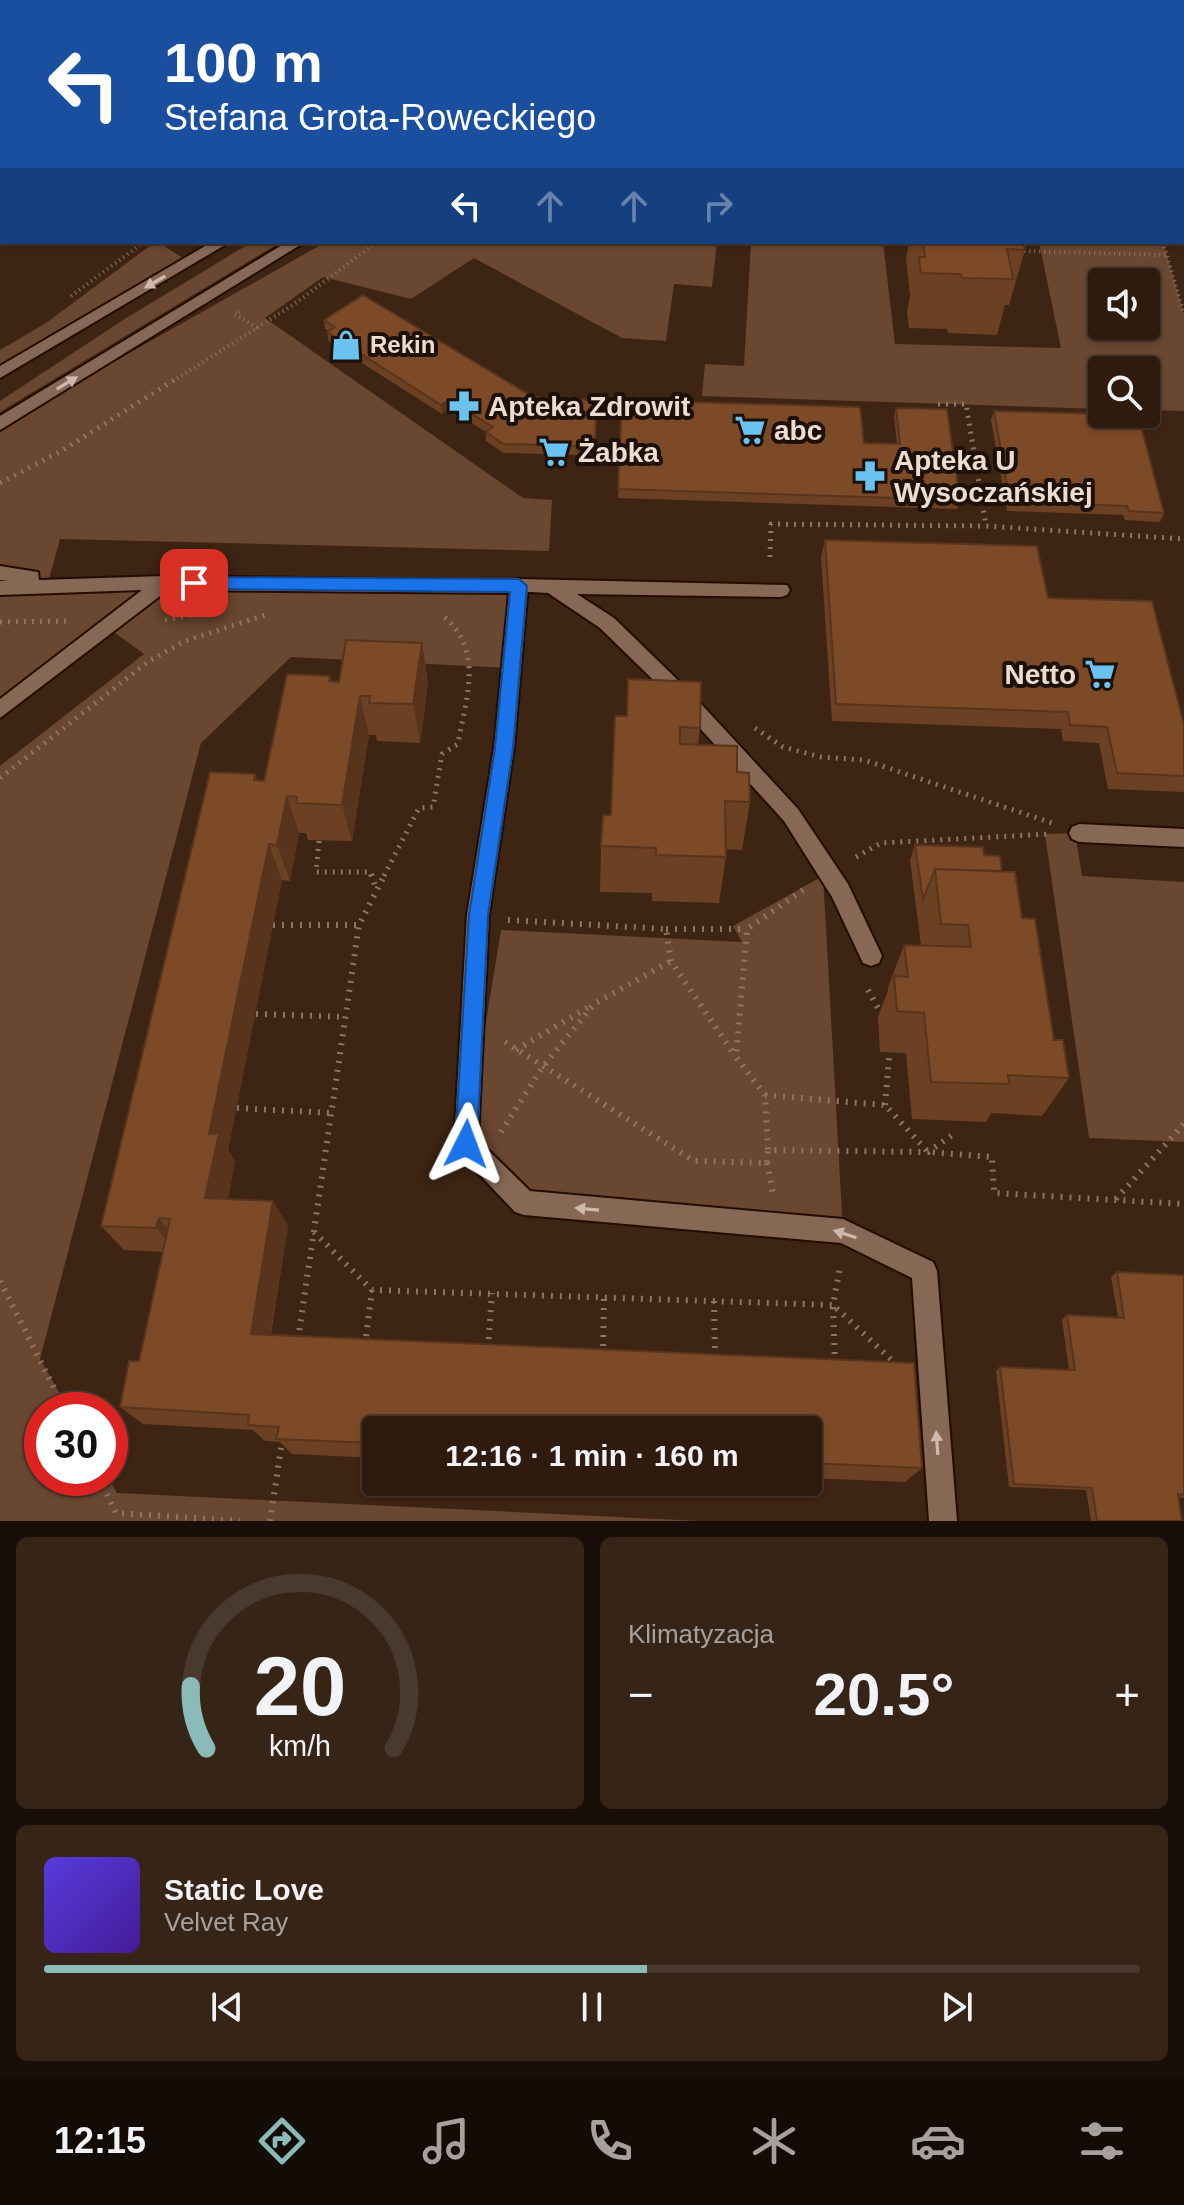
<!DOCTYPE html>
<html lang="pl">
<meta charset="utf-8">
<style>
:root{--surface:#2e1b0e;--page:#362417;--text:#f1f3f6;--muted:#a7a19e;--line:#49392e;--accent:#8bbbb9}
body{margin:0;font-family:Helvetica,sans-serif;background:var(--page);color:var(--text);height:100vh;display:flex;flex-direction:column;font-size:30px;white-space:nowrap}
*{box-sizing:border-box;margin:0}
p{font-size:26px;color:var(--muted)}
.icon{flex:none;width:44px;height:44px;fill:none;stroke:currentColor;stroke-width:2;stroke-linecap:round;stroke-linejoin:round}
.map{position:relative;height:1521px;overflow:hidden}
.details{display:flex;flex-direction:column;gap:16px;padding:16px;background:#190f08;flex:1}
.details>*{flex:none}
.hud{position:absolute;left:0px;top:0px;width:1184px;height:244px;box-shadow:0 2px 6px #0004,0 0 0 2px var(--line);background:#1a4fa0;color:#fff;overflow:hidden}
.controls{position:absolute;left:1088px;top:268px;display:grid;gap:16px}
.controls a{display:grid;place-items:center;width:72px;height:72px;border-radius:8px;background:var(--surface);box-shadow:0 2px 6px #0004,0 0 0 2px var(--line);font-size:40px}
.speed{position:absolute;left:24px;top:1392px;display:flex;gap:16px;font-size:40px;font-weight:700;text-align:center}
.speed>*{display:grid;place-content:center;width:104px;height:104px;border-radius:50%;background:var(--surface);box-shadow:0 2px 6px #0004,0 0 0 2px var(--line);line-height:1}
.speed .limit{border:12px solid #d22;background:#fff;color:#111}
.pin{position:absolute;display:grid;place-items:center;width:68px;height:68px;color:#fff;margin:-34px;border-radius:16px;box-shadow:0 4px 12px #0006}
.me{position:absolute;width:88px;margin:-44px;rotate:3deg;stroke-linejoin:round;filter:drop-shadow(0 0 6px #0008)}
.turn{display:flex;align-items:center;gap:28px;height:168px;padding:0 32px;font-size:36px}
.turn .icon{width:104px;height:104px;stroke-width:2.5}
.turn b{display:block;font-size:56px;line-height:68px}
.lanes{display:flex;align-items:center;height:76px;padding:0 32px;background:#0003;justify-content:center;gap:40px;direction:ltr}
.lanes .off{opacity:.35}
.big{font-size:60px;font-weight:600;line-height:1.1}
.details .card{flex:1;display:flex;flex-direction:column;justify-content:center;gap:12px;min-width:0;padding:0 28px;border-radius:12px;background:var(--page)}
.details .dial{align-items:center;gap:0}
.dial svg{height:208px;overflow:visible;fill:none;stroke:var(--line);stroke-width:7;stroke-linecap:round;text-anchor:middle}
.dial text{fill:var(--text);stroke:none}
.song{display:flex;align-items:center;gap:24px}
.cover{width:96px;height:96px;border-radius:12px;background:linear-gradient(135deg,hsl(250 70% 55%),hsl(260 70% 35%))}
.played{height:8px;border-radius:4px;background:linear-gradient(90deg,var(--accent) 55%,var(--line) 55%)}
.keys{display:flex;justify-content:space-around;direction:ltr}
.heat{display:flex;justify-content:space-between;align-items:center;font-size:44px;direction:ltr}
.details .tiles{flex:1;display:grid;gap:16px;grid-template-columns:1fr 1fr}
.card:last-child{grid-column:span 2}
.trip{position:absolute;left:362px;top:1416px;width:460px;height:80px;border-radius:8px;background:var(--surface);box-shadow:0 2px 6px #0004,0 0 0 2px var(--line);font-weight:600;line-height:80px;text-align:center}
.dock{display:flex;height:128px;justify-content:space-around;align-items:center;background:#120b06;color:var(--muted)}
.dock .icon{width:56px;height:56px}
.dock .current{color:var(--accent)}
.dock b{font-size:36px;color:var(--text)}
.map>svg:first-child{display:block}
.green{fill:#6a4730;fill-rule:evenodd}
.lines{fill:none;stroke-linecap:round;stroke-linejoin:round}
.service-casing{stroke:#230c00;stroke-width:4}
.minor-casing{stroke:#230c00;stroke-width:4}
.tertiary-casing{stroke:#230c00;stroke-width:4}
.path-far2{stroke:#8b7567;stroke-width:4;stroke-dasharray:1 4;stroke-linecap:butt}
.path-far1{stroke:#8b7567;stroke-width:5;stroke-dasharray:2 6;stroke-linecap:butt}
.path{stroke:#8b7567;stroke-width:6;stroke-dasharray:2 7;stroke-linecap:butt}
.service{fill:#866855;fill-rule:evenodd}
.minor{fill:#866855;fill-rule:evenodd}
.tertiary{fill:#866855;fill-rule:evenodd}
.wall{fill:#6c4022}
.shaded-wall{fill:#58341c}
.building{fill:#7d4a28;stroke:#58341c;stroke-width:2}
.oneway{fill:#cfb9ac}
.route{fill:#1a73e8;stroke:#114b97;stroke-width:2}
.labels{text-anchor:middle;stroke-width:8;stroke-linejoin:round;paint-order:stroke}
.far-poi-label{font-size:24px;font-weight:bold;fill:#eedcd2;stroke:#1c1009;text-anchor:start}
.poi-label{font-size:28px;font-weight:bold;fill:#eedcd2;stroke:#1c1009;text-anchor:start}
</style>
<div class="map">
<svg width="1184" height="1521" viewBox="0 0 1184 1521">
<rect width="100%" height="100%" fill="#3d2413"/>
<!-- green -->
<path class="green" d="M155,242H170L164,246L183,258L0,364V350L46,323Z
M252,242H281L0,412V401L123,320Z
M326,242H717L712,287L674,284L666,341L622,338L474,258L411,299L323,277L265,318L523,498L552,500L549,551L60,539L49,579L85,583L519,586L512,668L291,657L201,743L40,1359L69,1410H42V1478H108L117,1493L700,1521H0V766L144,654L107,627L0,710V426Z
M751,242H883L895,344L1061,348L1039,242H1163L1184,314V411L1146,410V370H1102V409L702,396L705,364L744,366ZM1102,282H1146V326H1102Z
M1075,833L1082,876L1184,882V1142L1089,1138L1045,834Z
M823,876L843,1231L524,1203L466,1144L501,930L742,942L733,926Z"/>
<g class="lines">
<!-- service casing -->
<g class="service-casing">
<path id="service" d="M519,579L787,585L790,590L787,595L781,597L577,594L614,618L691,693L798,809L848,884L882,956L879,963L871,966L863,963L832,897L784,821L677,703L600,628L548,593L513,591L510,586L513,581Z
M1079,824L1184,829V847L1079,842L1072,839L1069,833L1072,827Z"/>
</g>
<!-- minor casing -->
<g class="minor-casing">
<path id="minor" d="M828,0H844L845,2H829Z
M1182,87H1184V95H1182Z
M0,566L38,572L39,580L164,576L525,581L528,586L514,748L489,915L478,1140L530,1191L843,1219L933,1262L937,1271L957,1521H929L912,1278L841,1243L524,1215L515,1212L458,1152L454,1144L467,915L494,748L509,593L168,590L0,718V699L142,590L0,595V581H9L0,580Z"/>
</g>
<!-- tertiary casing -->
<g class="tertiary-casing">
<path id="tertiary" d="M212,242H230L0,378V366Z
M287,242H305L0,430V416Z"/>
</g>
<!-- path-far2 -->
<path class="path-far2" d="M726,0L731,2
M585,2L588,0
M744,2L748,0
M1013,242L1022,251L1167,255
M1163,242L1184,314
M71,296L144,242
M239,311L235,314L257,328
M173,381L293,305L377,242"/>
<!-- path-far1 -->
<path class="path-far1" d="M938,404H966L986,526L1184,539
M0,483L63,450L176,379
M770,557L771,524L986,526
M165,620L198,614
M0,622L67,621
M755,728L783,747L821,757L864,760L1052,823
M0,778L149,661L183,642L268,614
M319,841L316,872H370L372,876
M856,857L881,843L1050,834
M384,876L419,808L433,807L442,754L458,744C466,697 485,650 442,615"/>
<!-- path -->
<path class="path" d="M371,874L377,891
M803,890L747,929L736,1057L765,1095L768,1150L928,1152L955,1133
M508,920L666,929L671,961L735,1056
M273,925H359
M666,929H747
M868,990L883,1017
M256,1014L346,1017
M505,1042L694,1161L767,1163L768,1150
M516,1050L590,1006
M765,1095L885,1105L928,1152L992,1157L994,1193L1184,1204
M885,1105L890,1046
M237,1108L331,1113
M501,1132L542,1068L594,1004L671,961
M767,1163L773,1194
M1116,1199L1184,1124
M314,1232L372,1290L833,1305L840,1267
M0,1281L65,1410
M714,1301L715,1360
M298,1339L359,925L385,874
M365,1345L372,1290
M488,1348L492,1293
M603,1355L604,1297
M835,1363L833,1305L897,1365
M99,1478L116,1513L240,1521
M270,1521L282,1442"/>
<!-- service -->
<use href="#service" class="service"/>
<!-- minor -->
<use href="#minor" class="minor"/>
<!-- tertiary -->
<use href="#tertiary" class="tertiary"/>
</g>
<!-- wall -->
<path class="wall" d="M123,0H360L364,2H123Z
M395,0H486V2H395Z
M928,0H1110V2H930Z
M1166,0H1184V8L1182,7V2H1171Z
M1182,20H1184V63H1182Z
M1182,95H1184V155H1182Z
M909,242H1023L1025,250L1009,305H1005L997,335L948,333L947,329L909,328L907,312L910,296L906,259Z
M324,320L533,397L597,400L595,448H584L583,455L504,453L486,441V432L449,409L442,414L329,342L327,332L329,331L325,329Z
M622,400L864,443L897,444L894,417L896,408L960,500L957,509L618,498Z
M994,411L1164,513L1160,522L1125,520L1123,515L1007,511L991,420Z
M825,540L1048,598L1184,776V792L1108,789L1099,743L1063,741L1061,729L832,721L821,557Z
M346,640L422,643L428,683L420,743L377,741L376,735H369L352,841L308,840L306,833H299L290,881L282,880L228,1150L235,1161L228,1199L273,1201L288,1226L271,1334L914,1363L922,1468L905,1482L808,1478V1430H376V1458L292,1454L280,1442L265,1441L253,1430L143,1424L120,1407L129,1361H139L163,1252L124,1250L101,1226L210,772L255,774L257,780L264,781L287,674L330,676L332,682H339Z
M615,716L700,728L698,745L737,772L750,802L742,850L726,849V857L719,903L652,901V893L600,892L601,846L611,815Z
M915,845L984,855L1002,871L1022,918L1054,1040L1069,1078L1042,1116L991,1113L986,1122L912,1119L906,1053L880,1052L878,1017L888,990V987L904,945H921L910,860Z
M1117,1272L1184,1275V1498L1178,1497L1182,1521H1091L1086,1490L1009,1487L996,1371L1000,1367L1069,1370L1062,1320L1067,1315L1118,1317L1111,1277Z"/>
<!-- shaded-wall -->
<path class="shaded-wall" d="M441,0H468V2H441Z
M2,170V222L0,223V171Z
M449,400V409L442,414L441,405Z
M422,643L428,683L420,743L413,704Z
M360,696L369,735L352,841L342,805Z
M287,796L299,833L290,881L277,845Z
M269,844L282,880L228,1150L235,1161L223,1223L205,1198L209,1134Z
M273,1201L288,1226L267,1354L251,1334Z
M159,1218L179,1243L177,1252L156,1228Z"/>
<!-- building -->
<path class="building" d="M197,0H360L364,2H201Z
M972,0H1074L1075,2H977Z
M1079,0H1110V2H1079Z
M1182,20H1184V37H1182Z
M2,129V170L0,171V130Z
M923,242H1023L1025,250L1007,249L1013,279L962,278L961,274L921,273L919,257H925Z
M363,295L533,397L597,400L595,439H584L583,446L503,444L486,432L493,427L449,400L441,405L327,332L335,327L324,320Z
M622,400L860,407L864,443L900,444L896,408L947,409L960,500L618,489Z
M994,411L1138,415L1164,513L1129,511L1127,506L1010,502Z
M825,540L1037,546L1048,598L1152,601L1184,725V776L1117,773L1107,727L1070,725L1068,712L836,704Z
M346,640L422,643L413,704L369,703L370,696H360L342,805L296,803L297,797L287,796L277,845L269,844L209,1134L219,1133L205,1198L273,1201L251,1334L914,1363L922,1468L808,1463V1430H376V1443L276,1439L279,1427L248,1425L249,1415L120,1407L129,1361H139L170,1219L159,1218L156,1228L101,1226L210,772L255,774L254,780L264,781L287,674L330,676L329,681L339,682Z
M628,679L701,682L700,728L680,727V744L737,746V772L749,773L750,802L725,801L726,857L656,855V848L601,846L603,815H611L615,716H627Z
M915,845L983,847L984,855L1000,856L1002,871L935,869L923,899Z
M935,869L1015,872L1022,918L1035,919L1054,1040H1063L1069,1078L1008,1075L1009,1084L931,1082L924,1013L897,1011L894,976L908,977L904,945L971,947L968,925L941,924Z
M1117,1272L1184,1275V1495L1178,1494L1182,1521H1097L1092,1488L1014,1484L1000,1367L1075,1370L1067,1315L1124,1318Z"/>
<!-- one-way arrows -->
<defs><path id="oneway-solid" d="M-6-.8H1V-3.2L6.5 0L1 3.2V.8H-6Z" transform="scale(2)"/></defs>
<g class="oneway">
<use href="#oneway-solid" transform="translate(155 282) rotate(150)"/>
<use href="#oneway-solid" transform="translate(67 383) rotate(-31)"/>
<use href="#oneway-solid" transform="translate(587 1209) rotate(-175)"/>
<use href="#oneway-solid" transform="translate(845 1234) rotate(-162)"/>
<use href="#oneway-solid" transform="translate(937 1443) rotate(-94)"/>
</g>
<!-- route -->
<path class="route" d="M194,577L519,579L527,586L513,748L488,915L477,1144L473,1151L466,1155L458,1151L455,1144L469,915L495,748L510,592L194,589L186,583Z"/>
<!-- icons -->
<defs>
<g id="shop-bare" transform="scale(2.4)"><path d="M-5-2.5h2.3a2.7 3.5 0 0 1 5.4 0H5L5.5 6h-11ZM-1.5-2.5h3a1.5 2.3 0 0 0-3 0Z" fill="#6ac3f1" stroke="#1c1009" stroke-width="2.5" paint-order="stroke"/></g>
<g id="pharmacy-bare" transform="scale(2.4)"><path d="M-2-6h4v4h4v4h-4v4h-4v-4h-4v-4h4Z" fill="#6ac3f1" stroke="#1c1009" stroke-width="2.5" paint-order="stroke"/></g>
<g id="supermarket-bare" transform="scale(2.4)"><path d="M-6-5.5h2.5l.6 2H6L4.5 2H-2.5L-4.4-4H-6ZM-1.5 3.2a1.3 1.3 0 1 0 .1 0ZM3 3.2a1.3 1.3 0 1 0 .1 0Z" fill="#6ac3f1" stroke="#1c1009" stroke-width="2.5" paint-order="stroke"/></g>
</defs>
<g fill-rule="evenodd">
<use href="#shop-bare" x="346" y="345"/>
<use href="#pharmacy-bare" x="464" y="406"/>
<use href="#supermarket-bare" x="750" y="430"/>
<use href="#supermarket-bare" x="554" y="452"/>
<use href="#pharmacy-bare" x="870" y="476"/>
<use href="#supermarket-bare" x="1100" y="674"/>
</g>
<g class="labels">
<!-- far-poi labels -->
<g class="far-poi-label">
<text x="370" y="353">Rekin</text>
</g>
<!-- poi labels -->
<g class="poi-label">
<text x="488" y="416">Apteka Zdrowit</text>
<text x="774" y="440">abc</text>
<text x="578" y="462">Żabka</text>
<text x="894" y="470">Apteka U<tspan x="894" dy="32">Wysoczańskiej</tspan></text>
<text x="1076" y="684" text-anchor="end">Netto</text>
</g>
</g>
</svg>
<div class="controls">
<a><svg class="icon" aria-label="sound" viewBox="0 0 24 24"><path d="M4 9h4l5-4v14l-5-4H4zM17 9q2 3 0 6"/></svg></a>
<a><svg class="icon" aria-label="search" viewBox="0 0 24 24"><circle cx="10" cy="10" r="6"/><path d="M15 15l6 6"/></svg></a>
</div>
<div class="speed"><div class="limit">30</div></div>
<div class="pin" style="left:194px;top:583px;background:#d93025"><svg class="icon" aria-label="arrive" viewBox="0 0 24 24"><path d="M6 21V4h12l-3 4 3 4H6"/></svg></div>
<svg class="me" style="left:466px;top:1144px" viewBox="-20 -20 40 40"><path d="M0-17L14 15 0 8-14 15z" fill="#1a73e8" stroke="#fff" stroke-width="4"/></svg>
<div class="trip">12:16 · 1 min · 160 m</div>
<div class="hud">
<div class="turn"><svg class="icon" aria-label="left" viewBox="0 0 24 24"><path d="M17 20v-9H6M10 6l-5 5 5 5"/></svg><div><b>100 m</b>Stefana Grota-Roweckiego</div></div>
<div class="lanes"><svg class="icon" aria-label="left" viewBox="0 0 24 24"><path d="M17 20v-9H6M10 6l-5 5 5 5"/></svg><svg class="icon off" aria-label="ahead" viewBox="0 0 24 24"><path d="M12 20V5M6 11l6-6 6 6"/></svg><svg class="icon off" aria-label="ahead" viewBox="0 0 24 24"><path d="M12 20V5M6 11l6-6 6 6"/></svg><svg class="icon off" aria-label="right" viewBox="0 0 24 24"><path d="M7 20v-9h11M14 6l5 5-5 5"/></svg></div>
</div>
</div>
<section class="details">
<div class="tiles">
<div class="card dial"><svg viewBox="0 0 100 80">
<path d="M14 69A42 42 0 1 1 86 69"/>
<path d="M14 69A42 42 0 0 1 8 45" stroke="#8bbbb9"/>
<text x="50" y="56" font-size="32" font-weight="700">20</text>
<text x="50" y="72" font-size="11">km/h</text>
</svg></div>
<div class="card"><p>Klimatyzacja</p>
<div class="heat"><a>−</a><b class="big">20.5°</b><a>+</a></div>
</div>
<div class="card">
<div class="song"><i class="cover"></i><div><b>Static Love</b><p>Velvet Ray</p></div></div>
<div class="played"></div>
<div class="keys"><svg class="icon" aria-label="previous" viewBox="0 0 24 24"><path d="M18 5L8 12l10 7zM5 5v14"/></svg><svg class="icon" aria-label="pause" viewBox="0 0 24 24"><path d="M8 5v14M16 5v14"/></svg><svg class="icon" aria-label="next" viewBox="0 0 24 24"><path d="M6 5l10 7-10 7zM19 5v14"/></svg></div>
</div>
</div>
</section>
<nav class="dock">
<b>12:15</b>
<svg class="icon current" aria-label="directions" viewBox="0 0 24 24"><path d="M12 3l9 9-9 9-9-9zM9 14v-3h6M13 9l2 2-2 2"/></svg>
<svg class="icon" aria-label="music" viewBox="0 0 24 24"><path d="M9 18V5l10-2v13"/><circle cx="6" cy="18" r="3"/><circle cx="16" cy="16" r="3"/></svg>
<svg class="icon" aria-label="phone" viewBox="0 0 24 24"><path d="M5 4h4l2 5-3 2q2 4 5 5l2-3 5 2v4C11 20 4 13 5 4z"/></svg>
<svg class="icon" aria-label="climate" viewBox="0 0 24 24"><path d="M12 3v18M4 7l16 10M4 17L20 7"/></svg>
<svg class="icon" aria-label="car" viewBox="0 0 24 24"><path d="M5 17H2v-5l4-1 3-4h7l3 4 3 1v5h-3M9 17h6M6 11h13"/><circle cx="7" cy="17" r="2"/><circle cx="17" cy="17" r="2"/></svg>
<svg class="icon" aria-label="filters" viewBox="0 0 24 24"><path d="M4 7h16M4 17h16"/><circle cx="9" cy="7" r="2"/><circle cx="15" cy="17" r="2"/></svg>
</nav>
